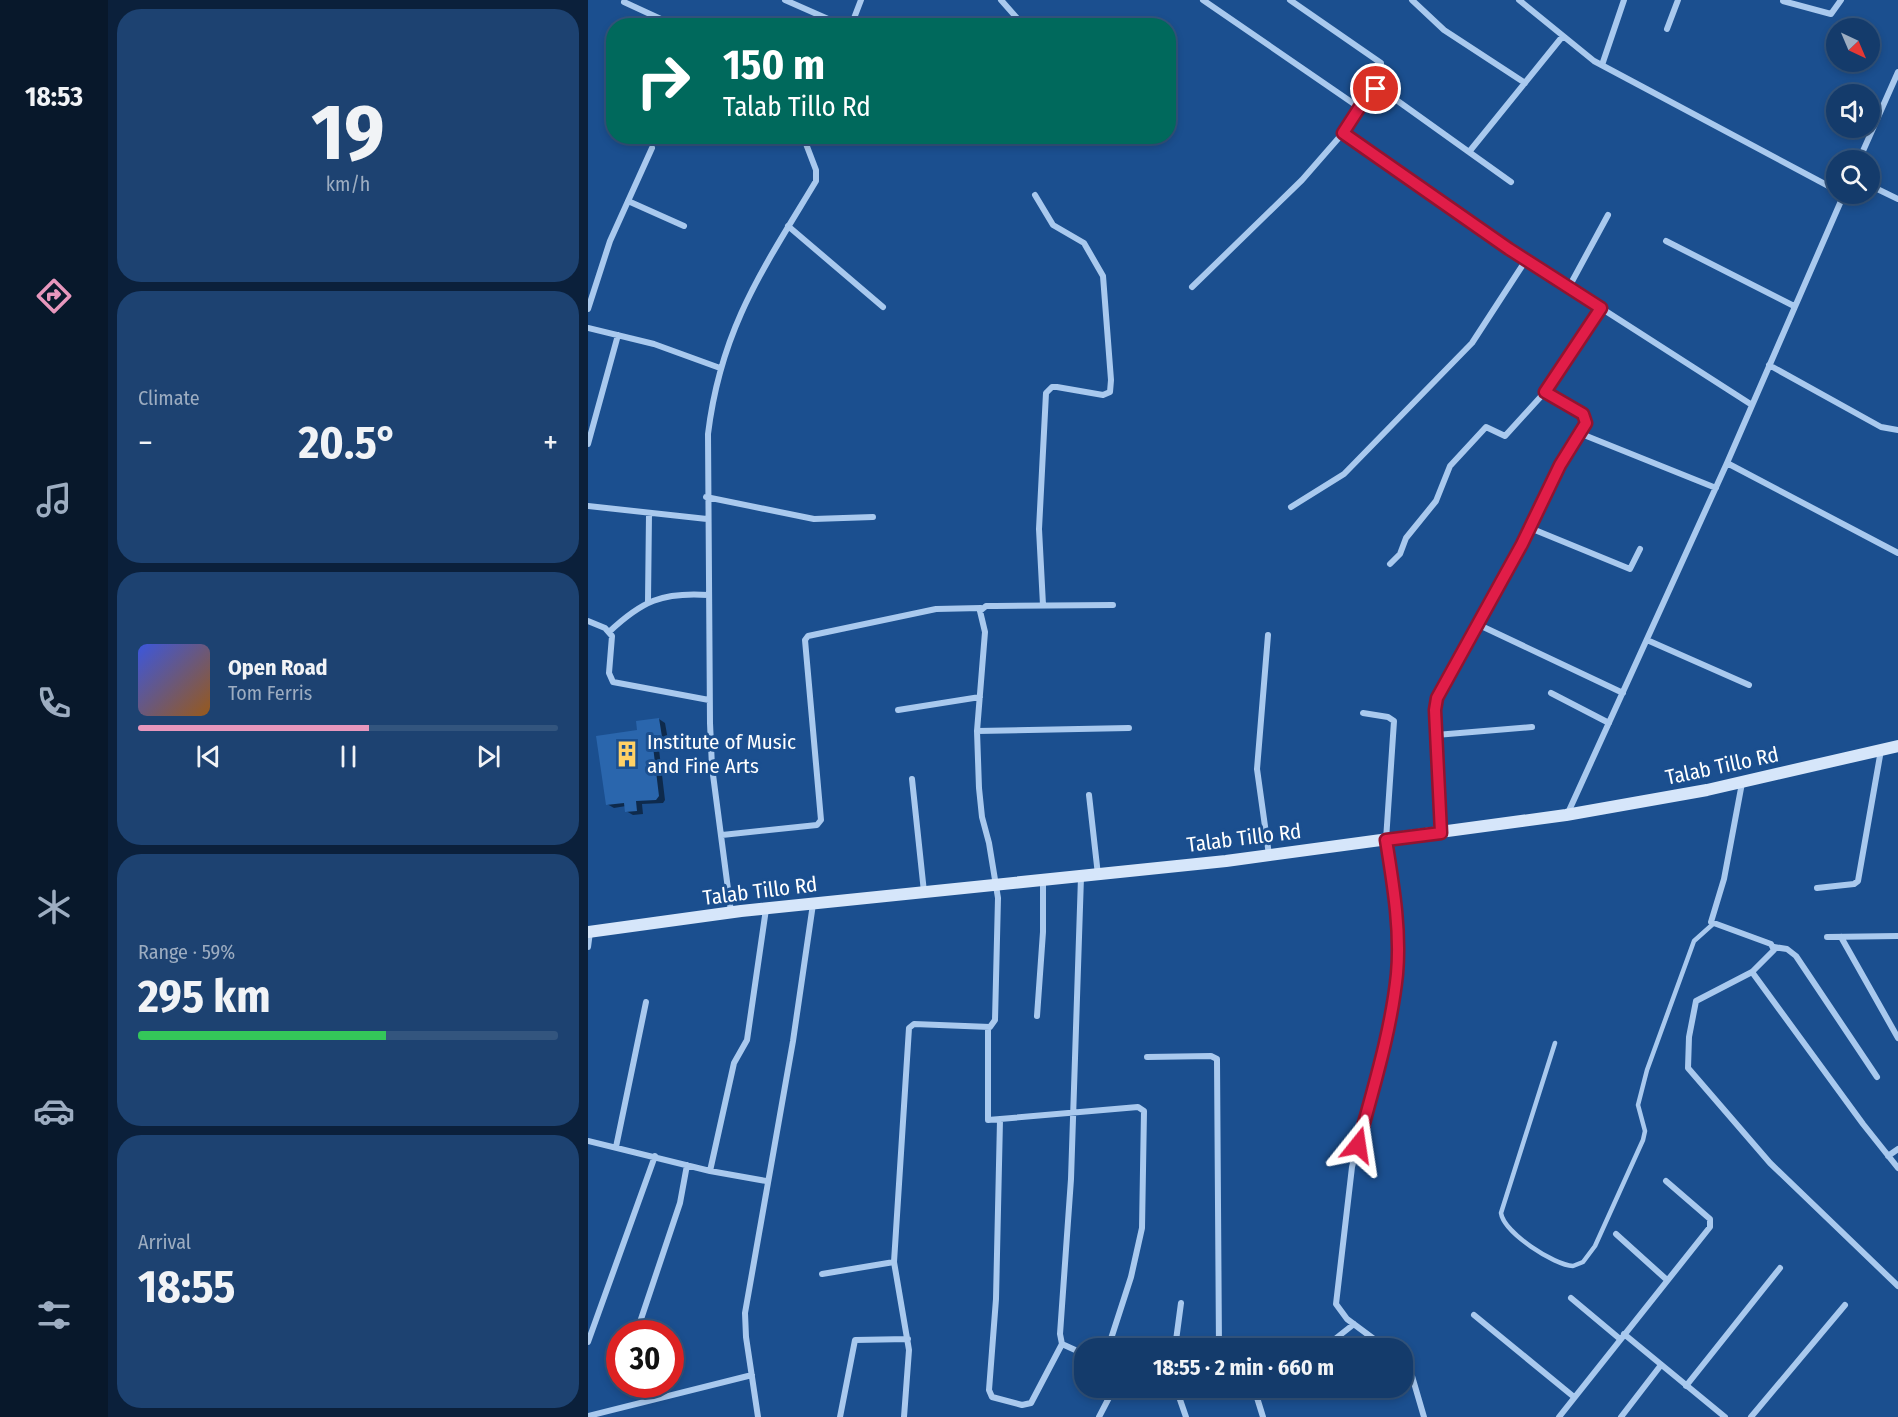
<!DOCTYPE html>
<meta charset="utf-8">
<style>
:root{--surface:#143b6b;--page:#1d4271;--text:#f1f3f6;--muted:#9dadc1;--line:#33557e;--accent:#e797bd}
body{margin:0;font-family:"Fira Sans Condensed",sans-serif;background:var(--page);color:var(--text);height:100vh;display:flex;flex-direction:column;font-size:22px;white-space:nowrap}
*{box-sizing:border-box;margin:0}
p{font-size:20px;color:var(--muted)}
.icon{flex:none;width:33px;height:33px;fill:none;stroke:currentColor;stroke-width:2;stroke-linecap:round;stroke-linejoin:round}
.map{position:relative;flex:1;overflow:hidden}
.drawer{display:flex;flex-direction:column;gap:9px;padding:9px;background:#0b203b;width:480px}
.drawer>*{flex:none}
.banner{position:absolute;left:18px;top:18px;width:570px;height:126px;border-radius:24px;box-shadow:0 3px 9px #0003,0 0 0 2px var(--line);background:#00695c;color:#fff;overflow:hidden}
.needle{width:39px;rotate:136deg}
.controls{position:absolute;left:1238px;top:18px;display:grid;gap:12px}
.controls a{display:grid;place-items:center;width:54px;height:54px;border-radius:50%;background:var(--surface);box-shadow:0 3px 9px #0003,0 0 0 2px var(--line);font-size:30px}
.speed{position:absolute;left:18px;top:1320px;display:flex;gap:12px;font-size:30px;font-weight:700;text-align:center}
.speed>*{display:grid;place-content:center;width:78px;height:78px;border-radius:50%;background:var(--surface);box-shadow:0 3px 9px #0003,0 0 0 2px var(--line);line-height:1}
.speed .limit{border:9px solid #d22;background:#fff;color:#111}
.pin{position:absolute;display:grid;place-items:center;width:51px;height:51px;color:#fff;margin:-26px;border:3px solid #fff;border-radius:50%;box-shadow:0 2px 6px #0007}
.me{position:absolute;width:66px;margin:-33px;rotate:15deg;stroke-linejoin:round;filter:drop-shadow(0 0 4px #0008)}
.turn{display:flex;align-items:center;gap:21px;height:126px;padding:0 18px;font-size:27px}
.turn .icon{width:78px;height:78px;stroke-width:2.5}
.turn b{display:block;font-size:42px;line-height:51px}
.big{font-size:45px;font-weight:700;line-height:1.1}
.drawer .card{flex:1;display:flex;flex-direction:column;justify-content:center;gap:9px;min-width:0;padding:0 21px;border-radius:24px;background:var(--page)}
.drawer .dial{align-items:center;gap:0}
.dial b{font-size:78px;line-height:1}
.song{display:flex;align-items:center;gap:18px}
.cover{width:72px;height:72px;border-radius:9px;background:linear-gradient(135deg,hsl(230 70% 55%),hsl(30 70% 35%))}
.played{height:6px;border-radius:3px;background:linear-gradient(90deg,var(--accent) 55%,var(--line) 55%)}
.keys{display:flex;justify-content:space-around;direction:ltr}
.heat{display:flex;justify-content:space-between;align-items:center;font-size:33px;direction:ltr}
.charge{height:9px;border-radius:4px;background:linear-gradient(90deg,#34c759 59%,var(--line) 0)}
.trip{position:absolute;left:486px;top:1338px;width:339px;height:60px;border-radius:24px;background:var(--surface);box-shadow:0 3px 9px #0003,0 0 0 2px var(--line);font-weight:700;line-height:60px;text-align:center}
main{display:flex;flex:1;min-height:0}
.menu{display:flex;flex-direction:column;width:108px;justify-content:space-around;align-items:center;background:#08182b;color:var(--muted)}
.menu .icon{width:42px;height:42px}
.menu .active{color:var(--accent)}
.menu b{font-size:27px;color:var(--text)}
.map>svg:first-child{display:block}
.shadow{fill:#0007}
.building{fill:#2a66ad}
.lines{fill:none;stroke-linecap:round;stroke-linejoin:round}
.lane{stroke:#a9c9ee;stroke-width:4.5}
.street{stroke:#a9c9ee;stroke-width:6}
.secondary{stroke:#d6e6fa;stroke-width:12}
.route-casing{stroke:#92132f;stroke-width:15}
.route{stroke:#e11d48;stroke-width:10}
.labels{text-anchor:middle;stroke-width:6;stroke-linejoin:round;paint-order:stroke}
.poi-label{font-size:21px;fill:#fff;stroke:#1b4f8f;text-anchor:start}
.street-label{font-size:21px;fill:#fff;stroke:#1b4f8f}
</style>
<main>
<nav class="menu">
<b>18:53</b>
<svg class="icon active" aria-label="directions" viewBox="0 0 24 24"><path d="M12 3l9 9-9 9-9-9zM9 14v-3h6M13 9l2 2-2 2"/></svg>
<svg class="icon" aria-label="music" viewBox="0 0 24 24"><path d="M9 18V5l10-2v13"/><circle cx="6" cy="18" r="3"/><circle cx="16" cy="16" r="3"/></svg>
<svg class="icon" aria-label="phone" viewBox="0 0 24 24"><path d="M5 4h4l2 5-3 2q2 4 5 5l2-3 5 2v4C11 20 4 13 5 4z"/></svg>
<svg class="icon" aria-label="climate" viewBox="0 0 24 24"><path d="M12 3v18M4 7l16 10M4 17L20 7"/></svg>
<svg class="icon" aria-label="car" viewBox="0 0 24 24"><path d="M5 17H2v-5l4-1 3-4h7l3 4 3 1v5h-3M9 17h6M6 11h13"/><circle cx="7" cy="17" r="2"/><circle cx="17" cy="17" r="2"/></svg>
<svg class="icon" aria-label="filters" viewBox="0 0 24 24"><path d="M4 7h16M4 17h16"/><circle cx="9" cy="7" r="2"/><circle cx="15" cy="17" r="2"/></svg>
</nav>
<section class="drawer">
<div class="card dial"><b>19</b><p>km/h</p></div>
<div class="card"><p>Climate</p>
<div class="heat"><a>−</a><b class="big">20.5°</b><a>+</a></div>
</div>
<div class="card">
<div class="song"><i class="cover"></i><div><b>Open Road</b><p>Tom Ferris</p></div></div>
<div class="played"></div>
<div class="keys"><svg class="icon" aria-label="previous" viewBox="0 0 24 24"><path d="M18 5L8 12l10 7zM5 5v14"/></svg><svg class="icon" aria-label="pause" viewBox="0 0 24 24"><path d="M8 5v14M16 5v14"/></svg><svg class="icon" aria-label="next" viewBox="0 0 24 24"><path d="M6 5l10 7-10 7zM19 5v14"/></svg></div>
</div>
<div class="card"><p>Range · 59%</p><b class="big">295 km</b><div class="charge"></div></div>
<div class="card"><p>Arrival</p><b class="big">18:55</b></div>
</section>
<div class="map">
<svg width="1310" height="1417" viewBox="0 0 1310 1417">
<rect width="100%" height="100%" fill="#1b4f8f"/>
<!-- shadow -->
<path class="shadow" d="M71,719L77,723L80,740L70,741L77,800L75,803L54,804L55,814L45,815L38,811V806L26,808L19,804L50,731Z"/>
<!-- building -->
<path class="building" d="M71,718L74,737L64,738L71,796L68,800L48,801L49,811L37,812L36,803L18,805L8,736L49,730L48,721Z"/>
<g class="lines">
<!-- lane -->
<path class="lane" d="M967,1043L913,1213C916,1233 966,1265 985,1266L995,1262L1007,1246L1055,1140L1057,1131L1050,1105L1059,1070L1106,941L1125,924"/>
<!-- street -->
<path class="street" d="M197,0L256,26
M413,0L436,26
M615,0L772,108
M702,0L793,63V73L788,89
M824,0L856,30L937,83
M931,0L1006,61L1248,190
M1195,1L1243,14L1253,0
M36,2L88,26
M263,26L273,0
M1079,29L1090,0
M1014,65L1036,0
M755,133L921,249L1164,405
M881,152L923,182
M1271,160L1310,72
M1281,185L1310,199
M447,195L465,225L496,243L515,276L523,380L522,392L515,395L469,387H464L458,393L451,529L455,605
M40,201L96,226
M200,226L295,307
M1078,241L1206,306
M604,287L714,180L755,133L784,91L793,89L881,152L974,37
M981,287L1020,215
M0,309L22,241L64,148
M0,328L66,344L132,368
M1181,365L1293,427L1310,430
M991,433L1128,488
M0,444L30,335
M1139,463L1310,553
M118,497L226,519L285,517
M0,506L119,519
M703,507L756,474L884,343L938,260
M942,528L1042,569L1052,549
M802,564L812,554L818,538L848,501L862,466L898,427L917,436L957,392
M60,601L61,514
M0,621L17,628L24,636L21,673L25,682L121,700
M889,624L1035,693
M21,632C54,601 74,592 120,595
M680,635L669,769L681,855
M1059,640L1161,685
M963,693L1021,723
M310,710L392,697
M775,713L800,717L806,721L798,840L807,900L809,972L800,1030L764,1167L748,1304L759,1319L798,1348
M389,731L541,728
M848,735L944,727
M324,779L336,892
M1154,783L1136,879L1123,922L1183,944L1186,950L1164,972L1108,1001L1101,1037L1100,1068L1182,1163L1310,1286
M501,795L510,875
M979,815L1139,463L1256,194
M853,831L847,710L849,698L934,544L972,465L998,423L995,414L957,392L1013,308
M134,835L229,825L233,820L217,640L220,636L348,609L393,608
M493,877L483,1179L472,1334L474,1344L496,1354
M1229,888L1266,884L1270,881L1293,750
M143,912L124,767L122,723L120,434C133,328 175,269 228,181V170L215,136
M1239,937L1310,936
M1253,937L1310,1038
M0,947L2,932
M1186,947L1199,949L1208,956L1289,1077
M1164,972L1275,1124L1310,1168
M449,1016L455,932V881
M400,1027V1120L550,1107L556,1111L554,1228L543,1277L520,1348
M559,1057L623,1056L629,1059L631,1348
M412,1120L408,1299L401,1390L404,1397L434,1405L443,1403L474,1344
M0,1141L122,1171L178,1181
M28,1147L58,1002
M1300,1156L1310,1149
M122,1171L146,1063L159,1040L178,909
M1028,1234L1079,1280
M234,1274L306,1262
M983,1298L1032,1339
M886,1315L986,1397
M48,1334L92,1203L99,1165
M1036,1334L1137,1417
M0,1342L67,1156
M587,1348L593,1303
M727,1348L742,1343L766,1324
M814,1363L824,1376L836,1417
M1098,1386L1192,1268
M588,1388L598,1417
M666,1388L675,1417
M0,1416L164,1375
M170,1417L158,1337L157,1313L205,1041L225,904
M252,1417L267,1340L320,1339
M316,1417L321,1350L306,1262L321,1028L326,1024L402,1027L407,1020L410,898L401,843L394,817L391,788L389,731L397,632L392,611L398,606H407L525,605
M511,1417L526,1388
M971,1417L1122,1227V1219L1078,1181
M1033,1417L1073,1365
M1163,1417L1257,1305"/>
<!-- secondary -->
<path class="secondary" d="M0,932L153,911L638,861L978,815L1119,790L1310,746"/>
</g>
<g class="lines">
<!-- route casing -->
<g class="route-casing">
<path id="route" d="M770,1145C785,1089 803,1032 809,974C813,929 805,884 798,840L853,833L847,710L849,698L934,544L972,465L998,423L995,414L957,392L1013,308L921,249L755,133L777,99L788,89"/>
</g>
<!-- route -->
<use href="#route" class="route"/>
</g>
<!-- icons -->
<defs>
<g id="building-bare" transform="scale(2.07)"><path d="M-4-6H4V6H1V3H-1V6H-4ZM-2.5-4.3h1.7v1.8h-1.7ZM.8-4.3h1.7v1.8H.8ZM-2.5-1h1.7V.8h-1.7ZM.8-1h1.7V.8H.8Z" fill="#ffd166" stroke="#1b4f8f" stroke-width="2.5" paint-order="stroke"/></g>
</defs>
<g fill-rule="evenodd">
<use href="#building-bare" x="39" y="754"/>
</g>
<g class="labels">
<!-- poi labels -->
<g class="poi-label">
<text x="59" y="749">Institute of Music<tspan x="59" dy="24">and Fine Arts</tspan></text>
</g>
<!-- street labels -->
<g class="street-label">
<text transform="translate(1134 766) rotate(-12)" y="7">Talab Tillo Rd</text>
<text transform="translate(656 838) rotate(-7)" y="7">Talab Tillo Rd</text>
<text transform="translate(172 891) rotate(-7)" y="7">Talab Tillo Rd</text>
</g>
</g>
</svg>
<div class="controls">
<a><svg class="needle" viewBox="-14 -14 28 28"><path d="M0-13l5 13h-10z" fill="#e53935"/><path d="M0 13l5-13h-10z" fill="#9dadc1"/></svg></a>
<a><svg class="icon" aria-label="sound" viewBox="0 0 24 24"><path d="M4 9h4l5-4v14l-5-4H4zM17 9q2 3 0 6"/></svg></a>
<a><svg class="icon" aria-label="search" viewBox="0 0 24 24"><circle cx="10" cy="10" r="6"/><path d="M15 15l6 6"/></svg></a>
</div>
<div class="speed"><div class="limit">30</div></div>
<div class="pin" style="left:788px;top:89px;background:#d93025"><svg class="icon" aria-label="arrive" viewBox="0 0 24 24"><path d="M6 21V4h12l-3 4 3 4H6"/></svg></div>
<svg class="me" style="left:770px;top:1145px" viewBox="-20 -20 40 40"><path d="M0-17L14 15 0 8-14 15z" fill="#e11d48" stroke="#fff" stroke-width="4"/></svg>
<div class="trip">18:55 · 2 min · 660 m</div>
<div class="banner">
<div class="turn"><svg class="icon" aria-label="right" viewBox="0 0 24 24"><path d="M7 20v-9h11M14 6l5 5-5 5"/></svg><div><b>150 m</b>Talab Tillo Rd</div></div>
</div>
</div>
</main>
